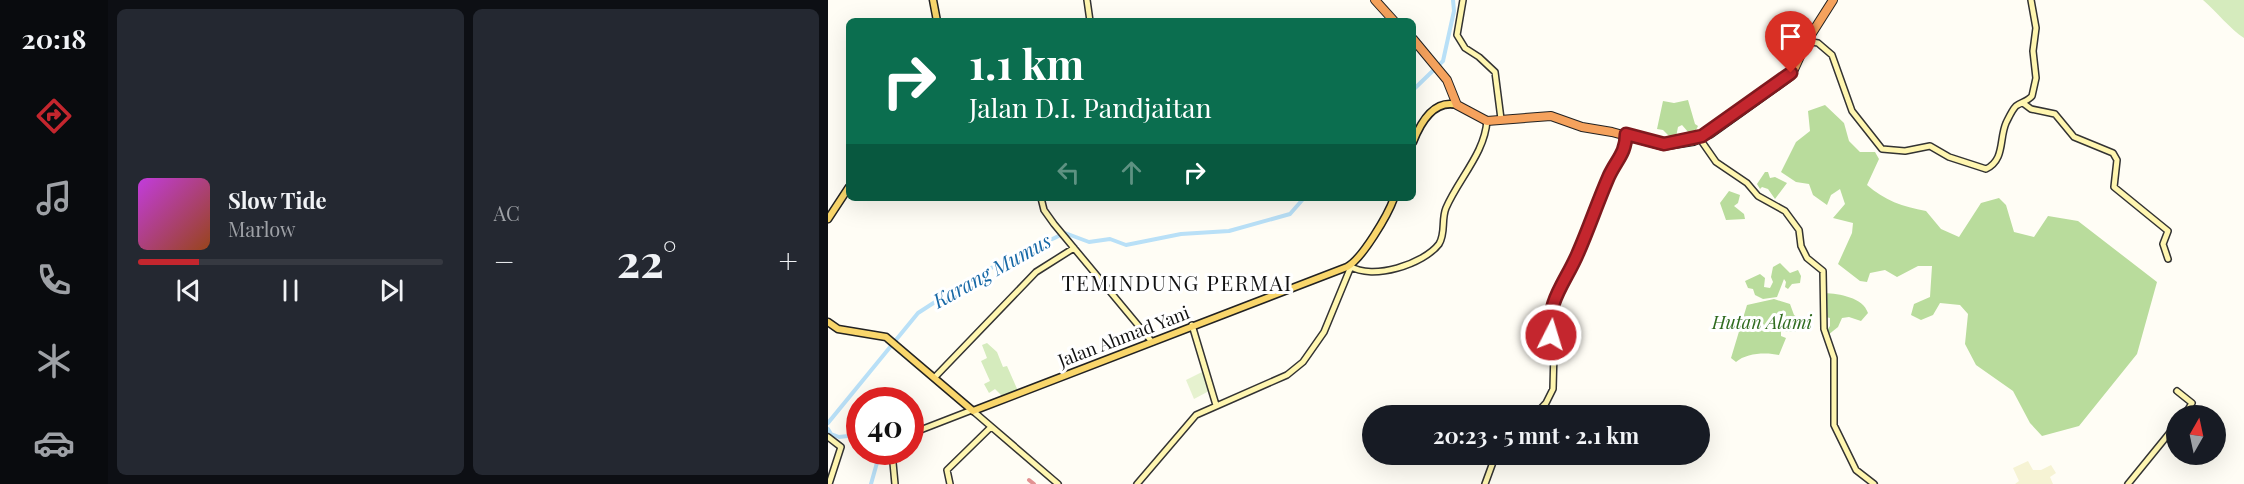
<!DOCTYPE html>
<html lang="id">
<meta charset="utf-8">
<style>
:root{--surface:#171b24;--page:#242831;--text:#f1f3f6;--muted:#9ea1a6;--line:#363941;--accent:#c4262e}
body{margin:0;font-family:"Playfair Display",serif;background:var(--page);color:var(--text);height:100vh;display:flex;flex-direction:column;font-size:22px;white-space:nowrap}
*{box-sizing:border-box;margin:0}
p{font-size:20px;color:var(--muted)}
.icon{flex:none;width:33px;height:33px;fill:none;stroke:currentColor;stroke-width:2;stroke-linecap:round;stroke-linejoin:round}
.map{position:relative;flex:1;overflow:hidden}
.sheet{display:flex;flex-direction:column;gap:9px;padding:9px;background:#0d0f14;width:720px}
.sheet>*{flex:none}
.guide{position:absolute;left:18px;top:18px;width:570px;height:183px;border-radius:9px;box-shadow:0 6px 24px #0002;background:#0b6e4f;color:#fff;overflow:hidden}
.needle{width:39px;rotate:9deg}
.fabs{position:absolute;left:1338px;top:405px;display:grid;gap:12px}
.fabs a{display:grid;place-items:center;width:60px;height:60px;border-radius:50%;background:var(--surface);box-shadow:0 6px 24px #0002;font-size:30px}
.speed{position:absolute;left:18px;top:387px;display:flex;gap:12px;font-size:30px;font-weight:700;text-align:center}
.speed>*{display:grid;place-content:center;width:78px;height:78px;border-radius:50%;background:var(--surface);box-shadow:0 6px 24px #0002;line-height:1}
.speed .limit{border:9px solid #d22;background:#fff;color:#111}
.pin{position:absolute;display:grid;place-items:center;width:51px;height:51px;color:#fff;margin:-62px -26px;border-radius:50% 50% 50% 0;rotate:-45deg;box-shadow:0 0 6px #0007}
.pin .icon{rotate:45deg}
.me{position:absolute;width:66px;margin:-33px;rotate:5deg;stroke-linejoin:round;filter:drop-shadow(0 0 4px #0008)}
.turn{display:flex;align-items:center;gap:21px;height:126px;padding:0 24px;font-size:27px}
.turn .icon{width:78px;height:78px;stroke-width:2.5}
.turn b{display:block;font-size:42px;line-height:51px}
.lanes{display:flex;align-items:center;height:57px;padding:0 24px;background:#0003;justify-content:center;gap:30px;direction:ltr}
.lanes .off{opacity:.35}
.big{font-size:45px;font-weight:700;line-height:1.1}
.sheet .widget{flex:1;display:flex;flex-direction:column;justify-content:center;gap:9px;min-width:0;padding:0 21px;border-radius:9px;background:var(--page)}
.song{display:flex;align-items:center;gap:18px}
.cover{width:72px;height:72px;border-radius:9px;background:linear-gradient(135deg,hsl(290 70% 55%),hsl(20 70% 35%))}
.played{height:6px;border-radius:3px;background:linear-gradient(90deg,var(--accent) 20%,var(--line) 20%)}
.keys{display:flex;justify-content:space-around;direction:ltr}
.heat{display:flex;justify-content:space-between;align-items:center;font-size:33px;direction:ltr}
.sheet .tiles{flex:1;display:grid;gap:9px;grid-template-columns:repeat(2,1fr)}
.trip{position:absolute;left:534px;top:405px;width:348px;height:60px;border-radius:30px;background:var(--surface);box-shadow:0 6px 24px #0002;font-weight:700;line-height:60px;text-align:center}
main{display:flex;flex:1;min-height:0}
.tabs{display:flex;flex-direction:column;width:108px;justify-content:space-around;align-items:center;background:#090b0e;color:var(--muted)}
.tabs .icon{width:42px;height:42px}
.tabs .current{color:var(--accent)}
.tabs b{font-size:27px;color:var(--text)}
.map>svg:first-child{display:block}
.farmland{fill:#f6f3d4}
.green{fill:#d5ebbd}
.forest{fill:#b9dc9c}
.pitch{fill:#e6f2cf}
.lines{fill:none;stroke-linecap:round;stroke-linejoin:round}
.river{stroke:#b9e0f7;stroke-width:4}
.taxiway{stroke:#e29292;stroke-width:4}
.secondary-casing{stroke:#333;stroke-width:8}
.primary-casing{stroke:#222;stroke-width:9}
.highway-casing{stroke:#222;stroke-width:10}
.secondary{stroke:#fff6b0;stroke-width:5}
.primary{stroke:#f9d66b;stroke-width:6}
.highway{stroke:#f5a25d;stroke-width:8}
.route-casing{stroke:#7f191e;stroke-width:15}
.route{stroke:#c4262e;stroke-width:10}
.labels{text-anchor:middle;stroke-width:6;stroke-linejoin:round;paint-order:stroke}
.park-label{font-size:18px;font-style:italic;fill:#2f6b1f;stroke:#fff}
.street-label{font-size:18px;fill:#111;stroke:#fff}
.water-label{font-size:20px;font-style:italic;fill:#1768a6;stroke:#fff}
.quarter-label{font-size:21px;letter-spacing:1.5px;fill:#111;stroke:#fff}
</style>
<main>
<nav class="tabs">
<b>20:18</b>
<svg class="icon current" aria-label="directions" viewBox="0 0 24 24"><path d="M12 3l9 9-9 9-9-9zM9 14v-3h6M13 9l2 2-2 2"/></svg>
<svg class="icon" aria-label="music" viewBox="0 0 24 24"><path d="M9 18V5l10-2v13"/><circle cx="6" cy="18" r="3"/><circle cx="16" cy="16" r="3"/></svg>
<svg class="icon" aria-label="phone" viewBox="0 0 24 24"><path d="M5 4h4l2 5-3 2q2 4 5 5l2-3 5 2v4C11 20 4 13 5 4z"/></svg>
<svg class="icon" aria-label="climate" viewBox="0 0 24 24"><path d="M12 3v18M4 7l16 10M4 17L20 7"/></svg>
<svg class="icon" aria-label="car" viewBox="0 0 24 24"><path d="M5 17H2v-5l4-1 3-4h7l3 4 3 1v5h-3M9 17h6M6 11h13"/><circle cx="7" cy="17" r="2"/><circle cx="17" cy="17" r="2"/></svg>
</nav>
<section class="sheet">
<div class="tiles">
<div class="widget">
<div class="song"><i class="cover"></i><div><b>Slow Tide</b><p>Marlow</p></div></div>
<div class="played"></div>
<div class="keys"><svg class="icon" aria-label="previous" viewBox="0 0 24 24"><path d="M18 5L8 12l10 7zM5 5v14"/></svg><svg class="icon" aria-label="pause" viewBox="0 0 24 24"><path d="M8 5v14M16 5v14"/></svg><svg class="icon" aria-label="next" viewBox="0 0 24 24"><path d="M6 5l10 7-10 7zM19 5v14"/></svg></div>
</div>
<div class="widget"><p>AC</p>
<div class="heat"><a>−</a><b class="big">22°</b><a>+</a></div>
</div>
</div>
</section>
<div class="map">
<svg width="1416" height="484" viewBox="0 0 1416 484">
<rect width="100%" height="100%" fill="#fffdf5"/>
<!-- farmland -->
<path class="farmland" d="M1200,461L1205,470H1213L1223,465L1228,473L1222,477L1225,484H1187L1191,481L1185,468Z"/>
<!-- green -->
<path class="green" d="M1375,0H1416V38C1403,30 1388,11 1375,0Z
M159,343L169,352L175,367L179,366L190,391L175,397L167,389L161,393L156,384L162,381L153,361L159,358L154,345Z"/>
<!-- forest -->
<path class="forest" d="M860,100L867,124L870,126L867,132L861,133L854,125L850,127L848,137L843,138L835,130L829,129L835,101L846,103Z
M997,105L1016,123L1021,141L1032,152H1047L1051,159L1039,185C1056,200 1075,207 1098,211L1113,229L1131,237L1153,203L1171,198L1178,205L1186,232L1206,237L1220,216L1250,221L1329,282L1309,354L1251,426L1214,436L1202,423L1185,391L1148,365L1137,344L1140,314L1132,305L1112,303L1105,315L1093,320L1083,315L1086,304L1102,297L1104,266H1090L1069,277L1057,270L1042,273L1039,282L1032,281L1010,264L1024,233L1025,223L1005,218L1017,204L1012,189L1003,195L999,205L985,195L981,184L968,182L953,172L968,142L982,131L980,111Z
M937,172H940L942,178L947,177L959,183L947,199L940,189L934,187L932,189L929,184Z
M901,191L912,195L910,203L906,206L916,214L917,219L898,220L892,203Z
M952,263L962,273L970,270L973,276L972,283L964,284L960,289L957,287L958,282L956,279L949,297L935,299L927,295L925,289L920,288L917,281L932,274L937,278L936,287L942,288L945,282L943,277L945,267Z
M997,293C1011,294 1035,297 1040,313L1033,321L1021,317L1014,318L1010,327L1000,335L999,330L1002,326V318L998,317Z
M946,299L962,304L966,315L978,324L967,332L953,331V336L958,338L951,355C938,352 918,353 908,362L903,358L919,305Z"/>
<!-- pitch -->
<path class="pitch" d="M376,371L381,391L366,399L358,380Z"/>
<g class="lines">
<!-- river -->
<path class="river" d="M585,90L615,61L626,11L625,0
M0,423L90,313L107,302L123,298L163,268L237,233L261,242L282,239L298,245L353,234L401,231L462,214L476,198
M0,429L3,434L11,437L20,436L28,427L32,426
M43,484L52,452"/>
<!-- taxiway -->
<path class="taxiway" d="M201,480L206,484"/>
<!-- secondary casing -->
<g class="secondary-casing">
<path id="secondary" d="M259,0L262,21
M635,0L629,35L637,48L651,57L667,72L673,119
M978,41L990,43L1004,55L1024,111L1054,149L1077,151L1102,146L1121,157L1158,169C1177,160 1171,139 1178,123C1181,117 1184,110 1188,106C1194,102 1200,101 1204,96L1208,78L1205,51L1208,28L1203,0
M1195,103L1203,109L1227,114L1246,137L1285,153L1289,160L1286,187L1340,231L1335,244L1340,259
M872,139L888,162L919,183L930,196L957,211L971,230L973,246L979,258L995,271L996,329L1006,358V425L1028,470L1046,484
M213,198L216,210L226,224L324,342
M522,266C544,281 596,264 611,244C618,233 613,220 618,208C631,178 657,153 659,120
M364,325L388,405
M108,376L208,272L246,248
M1349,391L1364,403L1356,416
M145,411L230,484
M706,416L718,403L725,389L726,350L722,320L731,288L750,253L783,172L798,147V135
M82,434L144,410
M0,437L13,447L1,484
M64,452L67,484
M122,484L119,470L163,427
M309,484L368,415L459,375L475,362L496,332L524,264
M657,484L668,454
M1300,484L1348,425"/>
</g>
<!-- primary casing -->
<g class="primary-casing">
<path id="primary" d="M105,0L109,21
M585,142C592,124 605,99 629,105
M0,219L21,187
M0,322L10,329L58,337L145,411L519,267C534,259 560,215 566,198"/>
</g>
<!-- highway casing -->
<g class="highway-casing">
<path id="highway" d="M547,0L566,21
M585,39L619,80L629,105L659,121L723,116L754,127L784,132L835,146L866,141L882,134L963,76L979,41L1005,0"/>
</g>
<!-- secondary -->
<use href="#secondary" class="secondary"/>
<!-- primary -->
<use href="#primary" class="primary"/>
<!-- highway -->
<use href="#highway" class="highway"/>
</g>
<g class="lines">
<!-- route casing -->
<g class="route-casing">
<path id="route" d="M723,335C718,301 738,282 750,253C761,228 770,201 781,176C789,159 798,153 798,134L836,144L874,136L963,73"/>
</g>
<!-- route -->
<use href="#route" class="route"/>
</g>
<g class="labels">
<!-- park labels -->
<g class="park-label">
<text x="934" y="329">Hutan Alami</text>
</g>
<!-- street labels -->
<g class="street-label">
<text transform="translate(296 337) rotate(-21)" y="6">Jalan Ahmad Yani</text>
</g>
<!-- water labels -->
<g class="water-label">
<text transform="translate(164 271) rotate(-29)" y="7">Karang Mumus</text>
</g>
<!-- quarter labels -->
<g class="quarter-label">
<text x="349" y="291">TEMINDUNG PERMAI</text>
</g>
</g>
</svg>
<div class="fabs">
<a><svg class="needle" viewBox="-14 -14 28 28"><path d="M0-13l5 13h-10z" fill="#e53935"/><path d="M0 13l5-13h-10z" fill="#9ea1a6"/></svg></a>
</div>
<div class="speed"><div class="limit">40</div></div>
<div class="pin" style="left:963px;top:73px;background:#d93025"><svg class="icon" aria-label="arrive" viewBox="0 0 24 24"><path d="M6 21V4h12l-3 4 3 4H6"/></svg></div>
<svg class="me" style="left:723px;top:335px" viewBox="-20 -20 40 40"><circle r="17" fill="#c4262e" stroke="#fff" stroke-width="3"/><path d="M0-11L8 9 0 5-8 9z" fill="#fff"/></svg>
<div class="trip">20:23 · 5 mnt · 2.1 km</div>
<div class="guide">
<div class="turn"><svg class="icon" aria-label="right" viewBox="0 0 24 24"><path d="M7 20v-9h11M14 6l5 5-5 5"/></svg><div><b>1.1 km</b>Jalan D.I. Pandjaitan</div></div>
<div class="lanes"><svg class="icon off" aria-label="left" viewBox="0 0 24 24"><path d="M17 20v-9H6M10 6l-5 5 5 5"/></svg><svg class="icon off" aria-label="ahead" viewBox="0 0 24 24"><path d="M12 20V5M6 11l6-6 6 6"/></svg><svg class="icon" aria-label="right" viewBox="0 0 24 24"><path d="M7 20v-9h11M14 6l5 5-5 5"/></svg></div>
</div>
</div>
</main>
